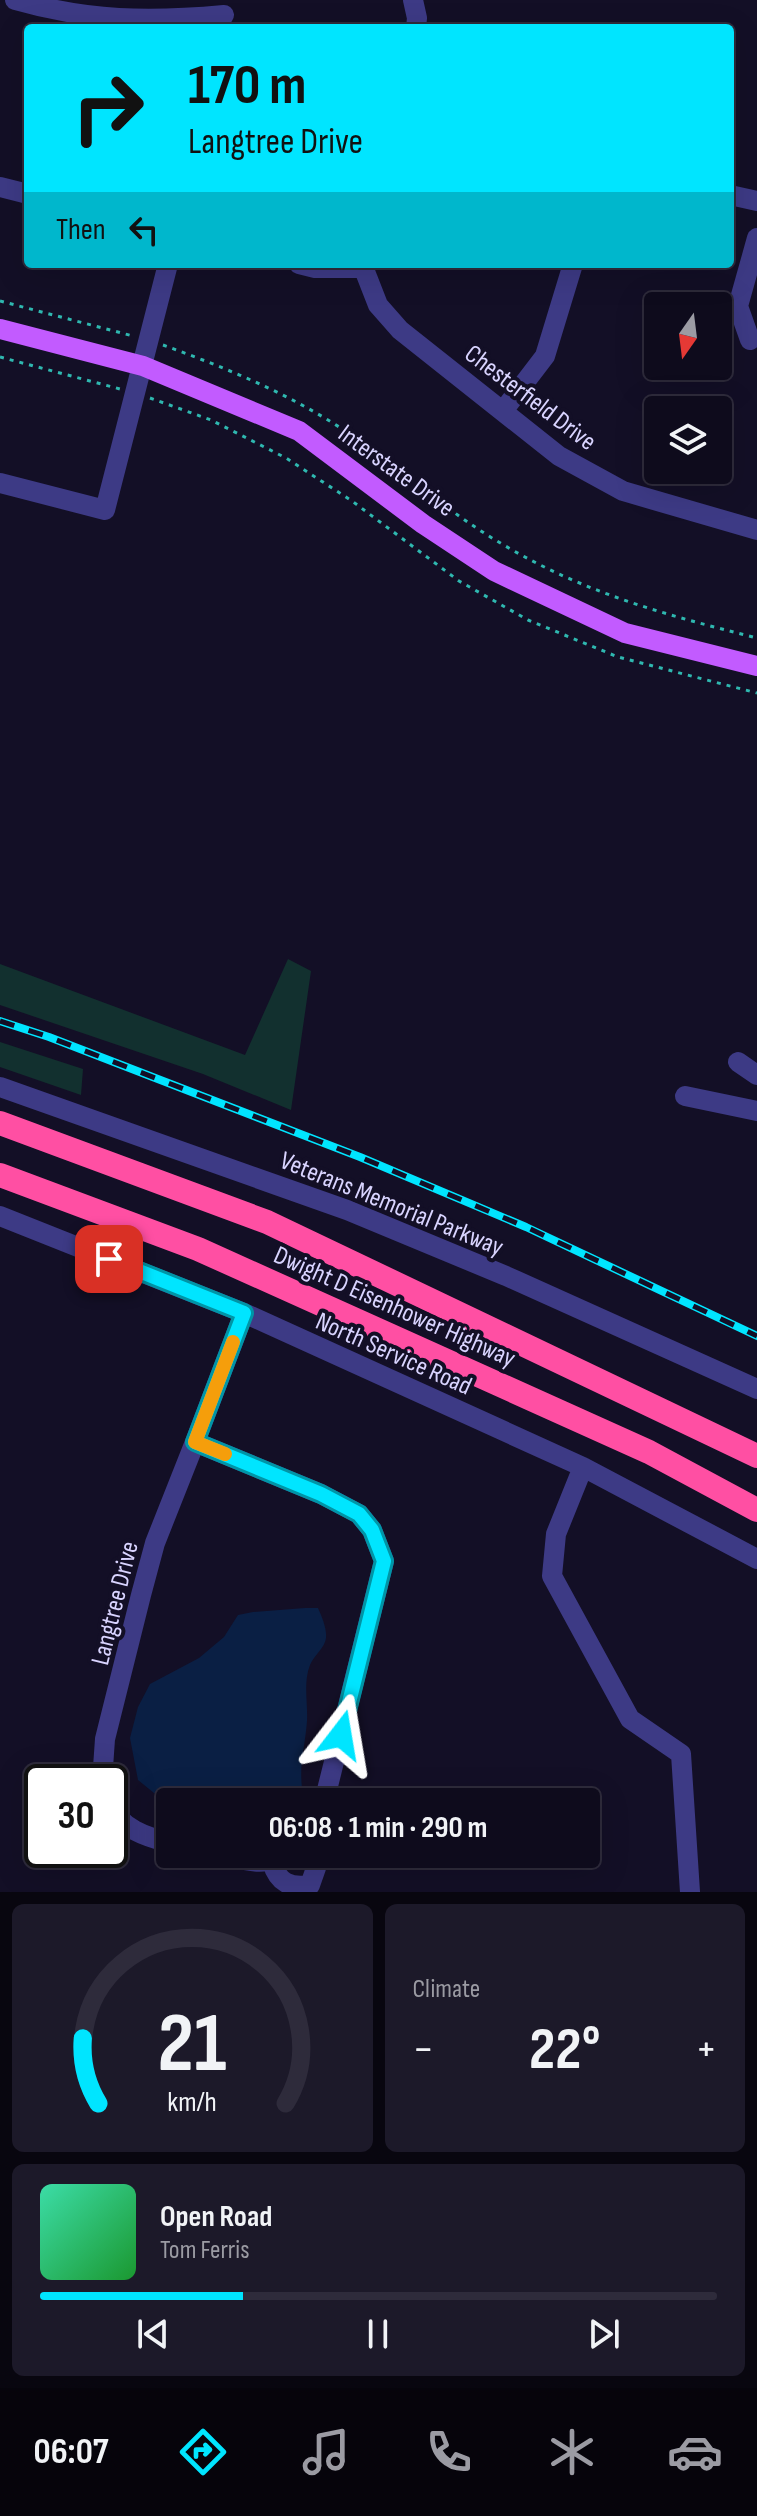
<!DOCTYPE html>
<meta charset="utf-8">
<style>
:root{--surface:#0e0b1c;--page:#1c1929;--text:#f1f3f6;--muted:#9b9ba3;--line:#2e2b3b;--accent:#00e5ff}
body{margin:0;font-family:"Sofia Sans Condensed",sans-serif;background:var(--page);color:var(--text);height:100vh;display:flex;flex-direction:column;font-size:30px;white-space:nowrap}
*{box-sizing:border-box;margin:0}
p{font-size:26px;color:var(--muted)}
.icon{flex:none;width:44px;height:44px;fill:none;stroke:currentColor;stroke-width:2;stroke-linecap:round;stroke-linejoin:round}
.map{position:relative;height:1892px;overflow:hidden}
.drawer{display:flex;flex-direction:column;gap:12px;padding:12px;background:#08060f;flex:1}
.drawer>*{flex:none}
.top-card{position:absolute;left:24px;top:24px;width:710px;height:244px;border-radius:8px;box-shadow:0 8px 32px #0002,0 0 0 2px var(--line);background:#00e5ff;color:#111;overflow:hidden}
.needle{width:52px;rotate:194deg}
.controls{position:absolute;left:644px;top:292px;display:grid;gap:16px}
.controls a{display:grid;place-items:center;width:88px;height:88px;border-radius:8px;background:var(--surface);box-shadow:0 8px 32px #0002,0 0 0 2px var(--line);font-size:40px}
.speed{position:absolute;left:24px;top:1764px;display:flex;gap:16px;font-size:40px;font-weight:700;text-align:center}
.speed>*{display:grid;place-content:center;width:104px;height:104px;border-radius:50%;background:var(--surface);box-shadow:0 8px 32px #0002,0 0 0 2px var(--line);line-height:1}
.speed .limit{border:4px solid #111;border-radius:12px;background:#fff;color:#111}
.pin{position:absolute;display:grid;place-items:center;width:68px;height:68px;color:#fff;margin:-34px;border-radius:16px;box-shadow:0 4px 12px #0006}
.me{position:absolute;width:88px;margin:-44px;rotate:14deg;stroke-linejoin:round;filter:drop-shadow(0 0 6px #0008)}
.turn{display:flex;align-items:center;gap:28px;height:168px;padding:0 32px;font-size:36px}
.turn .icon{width:104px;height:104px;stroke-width:2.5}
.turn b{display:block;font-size:56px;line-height:68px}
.then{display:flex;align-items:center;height:76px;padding:0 32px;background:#0003;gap:16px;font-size:30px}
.big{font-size:60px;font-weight:700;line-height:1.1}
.drawer .tile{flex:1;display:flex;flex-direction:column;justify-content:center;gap:12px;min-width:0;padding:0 28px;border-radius:12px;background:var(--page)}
.drawer .dial{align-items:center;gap:0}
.dial svg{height:208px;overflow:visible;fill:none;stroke:var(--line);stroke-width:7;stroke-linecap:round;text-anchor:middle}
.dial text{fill:var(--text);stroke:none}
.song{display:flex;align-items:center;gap:24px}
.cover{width:96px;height:96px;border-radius:12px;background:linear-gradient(135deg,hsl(160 70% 55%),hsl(130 70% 35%))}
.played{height:8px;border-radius:4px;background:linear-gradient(90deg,var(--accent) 30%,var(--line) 30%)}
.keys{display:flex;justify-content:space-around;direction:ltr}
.heat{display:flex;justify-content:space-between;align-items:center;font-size:44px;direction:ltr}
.drawer .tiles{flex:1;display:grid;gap:12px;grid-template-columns:1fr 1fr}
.tile:last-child{grid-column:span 2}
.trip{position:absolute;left:156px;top:1788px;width:444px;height:80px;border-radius:8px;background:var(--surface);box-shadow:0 8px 32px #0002,0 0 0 2px var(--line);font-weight:700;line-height:80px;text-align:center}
.tab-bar{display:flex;height:128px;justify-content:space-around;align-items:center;background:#06040b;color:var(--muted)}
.tab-bar .icon{width:56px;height:56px}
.tab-bar .active{color:var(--accent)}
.tab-bar b{font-size:36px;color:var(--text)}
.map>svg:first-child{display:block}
.green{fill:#12302f}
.water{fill:#0a1f44}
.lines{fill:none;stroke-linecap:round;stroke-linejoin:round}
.path{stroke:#2fb8b0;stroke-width:3;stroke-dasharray:4 6;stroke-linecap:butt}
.minor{stroke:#3d3a85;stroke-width:20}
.major{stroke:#c25bff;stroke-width:20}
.highway{stroke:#ff4fa3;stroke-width:24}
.rail-casing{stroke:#00e5ff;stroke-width:8}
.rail{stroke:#130f26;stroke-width:5;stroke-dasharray:15;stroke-linecap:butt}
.route-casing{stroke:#0095a6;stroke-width:20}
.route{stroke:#00e5ff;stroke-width:14}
.slow{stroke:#f59e0b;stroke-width:14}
.labels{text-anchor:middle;stroke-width:8;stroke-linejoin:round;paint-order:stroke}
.street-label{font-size:26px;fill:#d9d4ff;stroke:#130f26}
</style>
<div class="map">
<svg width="757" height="1892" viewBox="0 0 757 1892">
<rect width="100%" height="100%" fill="#130f26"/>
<!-- green -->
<path class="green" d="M288,959L311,971L291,1110L203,1074L0,1005V964L245,1055Z
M0,1042L83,1069L81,1095L0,1067Z"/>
<!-- water -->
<path class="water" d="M305,1608H318C322,1617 327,1629 326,1638C325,1648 314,1655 310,1665C303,1683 308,1702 307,1721C305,1749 298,1765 303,1795L287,1802H179L154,1793L138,1780L130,1738L138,1707L150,1684L199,1658L224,1637L238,1615L253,1612Z"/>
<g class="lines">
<!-- path -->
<path class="path" d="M0,301L133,336
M163,345C229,369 297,397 354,437C404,472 449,513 502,544C584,593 666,615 757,638
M0,357L120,389
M150,398L211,420L286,458L352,501L459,581L528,620L618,657L757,693"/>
<!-- minor -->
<path class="minor" d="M15,0C88,21 149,22 224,15
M413,0L417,18L416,28
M0,187L28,194
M730,195L757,201
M299,264L315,268H362
M362,264L378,305L400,330L559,456L623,491L757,530
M750,340L738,306L757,238
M503,411L545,356L573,264
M0,483L105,510L168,264
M738,1062L757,1075
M0,1087L347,1210L506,1276L757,1389
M685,1096L757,1111
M0,1216L244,1313L583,1467L757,1559
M195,1442L244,1313
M583,1467L556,1534L552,1576L630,1719L681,1754L690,1892
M102,1782L105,1739L141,1595L155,1543L195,1442L321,1494L359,1514L372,1530L384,1561L324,1802
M110,1804C120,1829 147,1837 170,1843
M218,1854C245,1860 263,1868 289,1854
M272,1862C278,1883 290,1888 310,1885L316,1868L315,1854"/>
<!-- major -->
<path class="major" d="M0,329L143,366L299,431L423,524L494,571L625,633L757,666"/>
<!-- highway -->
<path class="highway" d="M0,1123L267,1222L757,1456
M0,1175L198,1249L649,1452L757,1510"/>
<!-- rail casing -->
<g class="rail-casing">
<path id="rail" d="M0,1021L49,1037L360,1157L526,1227L757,1336"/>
</g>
<!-- rail -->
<use href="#rail" class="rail"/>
</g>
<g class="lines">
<!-- route casing -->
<g class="route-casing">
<path id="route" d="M109,1259L244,1313L195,1442L321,1494L359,1514L372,1530L384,1561L341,1735"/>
</g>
<!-- route -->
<use href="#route" class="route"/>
<!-- slow -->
<path class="slow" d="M225,1454L195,1442L233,1342"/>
</g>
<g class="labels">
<!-- street labels -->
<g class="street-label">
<text transform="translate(531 397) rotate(37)" y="9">Chesterfield Drive</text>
<text transform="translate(397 470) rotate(36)" y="9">Interstate Drive</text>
<text transform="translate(392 1203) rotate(22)" y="9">Veterans Memorial Parkway</text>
<text transform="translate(395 1306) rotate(24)" y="9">Dwight D Eisenhower Highway</text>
<text transform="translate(394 1353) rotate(24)" y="9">North Service Road</text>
<text transform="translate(114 1603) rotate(-76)" y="9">Langtree Drive</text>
</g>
</g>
</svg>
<div class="controls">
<a><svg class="needle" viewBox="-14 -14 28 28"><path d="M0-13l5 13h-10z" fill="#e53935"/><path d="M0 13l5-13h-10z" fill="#9b9ba3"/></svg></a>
<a><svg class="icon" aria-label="layers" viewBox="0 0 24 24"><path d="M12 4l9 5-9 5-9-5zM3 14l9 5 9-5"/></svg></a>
</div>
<div class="speed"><div class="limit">30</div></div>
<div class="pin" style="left:109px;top:1259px;background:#d93025"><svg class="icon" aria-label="arrive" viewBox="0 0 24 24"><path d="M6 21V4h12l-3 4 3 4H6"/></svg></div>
<svg class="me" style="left:341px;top:1735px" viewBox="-20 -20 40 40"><path d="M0-17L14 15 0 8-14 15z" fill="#00e5ff" stroke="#fff" stroke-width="4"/></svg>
<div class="trip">06:08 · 1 min · 290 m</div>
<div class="top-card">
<div class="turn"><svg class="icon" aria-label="right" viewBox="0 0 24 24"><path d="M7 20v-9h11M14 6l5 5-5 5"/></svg><div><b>170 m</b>Langtree Drive</div></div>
<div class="then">Then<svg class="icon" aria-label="left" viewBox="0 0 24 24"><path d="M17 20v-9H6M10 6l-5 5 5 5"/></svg></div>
</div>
</div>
<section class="drawer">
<div class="tiles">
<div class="tile dial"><svg viewBox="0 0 100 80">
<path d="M14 69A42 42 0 1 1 86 69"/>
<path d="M14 69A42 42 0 0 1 8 44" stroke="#00e5ff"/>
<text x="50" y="56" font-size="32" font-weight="700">21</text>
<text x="50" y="72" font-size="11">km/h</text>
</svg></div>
<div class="tile"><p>Climate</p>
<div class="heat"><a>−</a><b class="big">22°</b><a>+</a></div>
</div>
<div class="tile">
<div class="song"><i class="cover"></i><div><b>Open Road</b><p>Tom Ferris</p></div></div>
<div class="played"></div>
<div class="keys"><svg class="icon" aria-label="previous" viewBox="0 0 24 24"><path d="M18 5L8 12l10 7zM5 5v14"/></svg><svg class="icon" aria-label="pause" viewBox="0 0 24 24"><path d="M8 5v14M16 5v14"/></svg><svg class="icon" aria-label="next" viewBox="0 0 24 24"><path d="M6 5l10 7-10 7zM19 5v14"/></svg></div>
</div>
</div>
</section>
<nav class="tab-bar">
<b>06:07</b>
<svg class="icon active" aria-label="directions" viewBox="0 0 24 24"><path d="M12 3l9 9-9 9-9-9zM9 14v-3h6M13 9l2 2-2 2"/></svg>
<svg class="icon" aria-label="music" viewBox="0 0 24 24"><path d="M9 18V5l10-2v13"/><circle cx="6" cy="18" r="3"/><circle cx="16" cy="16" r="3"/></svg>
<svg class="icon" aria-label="phone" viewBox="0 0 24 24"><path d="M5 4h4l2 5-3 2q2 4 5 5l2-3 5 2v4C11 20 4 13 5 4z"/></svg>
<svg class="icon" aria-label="climate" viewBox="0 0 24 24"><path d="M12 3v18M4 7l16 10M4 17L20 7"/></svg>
<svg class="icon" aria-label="car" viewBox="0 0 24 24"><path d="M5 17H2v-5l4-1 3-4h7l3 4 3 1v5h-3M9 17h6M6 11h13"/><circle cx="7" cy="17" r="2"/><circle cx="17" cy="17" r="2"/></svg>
</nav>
